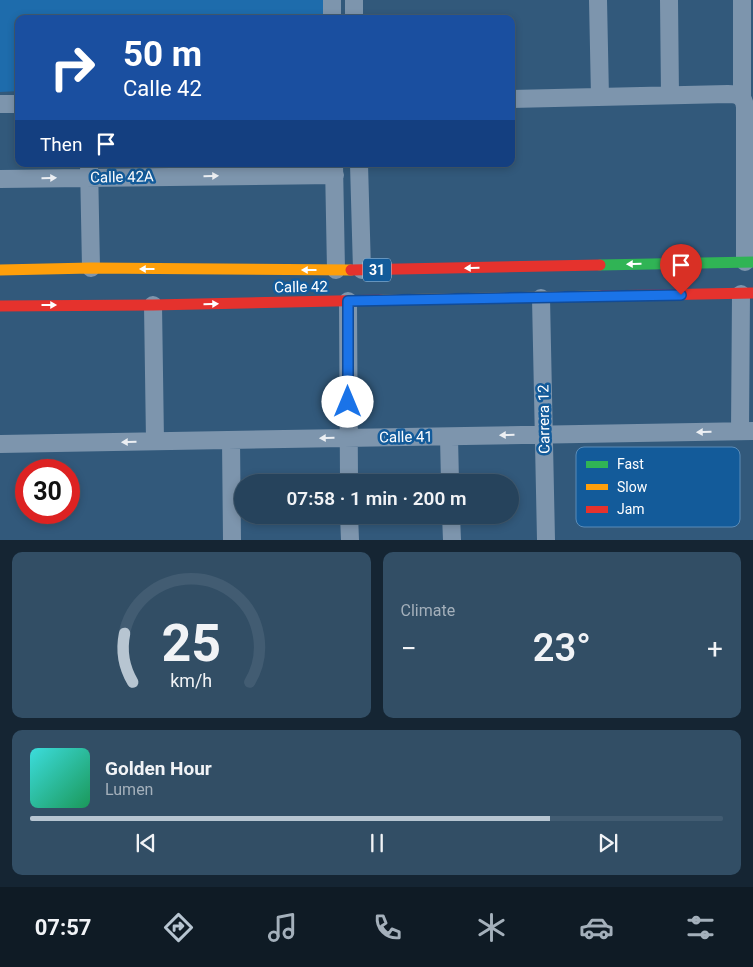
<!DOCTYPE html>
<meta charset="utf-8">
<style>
:root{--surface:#26435c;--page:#324e65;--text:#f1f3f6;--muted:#a4b0bb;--line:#425c72;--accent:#b7c5d1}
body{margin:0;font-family:Roboto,sans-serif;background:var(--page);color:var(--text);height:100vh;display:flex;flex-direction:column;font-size:19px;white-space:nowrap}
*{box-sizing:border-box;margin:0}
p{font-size:16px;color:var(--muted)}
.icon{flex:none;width:28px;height:28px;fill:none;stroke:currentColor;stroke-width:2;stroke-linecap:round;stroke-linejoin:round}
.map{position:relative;height:540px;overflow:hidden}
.drawer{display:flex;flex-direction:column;gap:12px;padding:12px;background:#152533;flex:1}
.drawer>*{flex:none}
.top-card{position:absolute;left:15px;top:15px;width:500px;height:152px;border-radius:10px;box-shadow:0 2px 8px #0003,0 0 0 1px var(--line);background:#1a4fa0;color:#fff;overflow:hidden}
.speed{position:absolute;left:15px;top:459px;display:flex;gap:10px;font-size:25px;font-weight:700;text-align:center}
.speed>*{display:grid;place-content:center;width:65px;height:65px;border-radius:50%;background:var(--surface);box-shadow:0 2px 8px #0003,0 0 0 1px var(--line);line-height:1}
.speed .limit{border:8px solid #d22;background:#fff;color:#111}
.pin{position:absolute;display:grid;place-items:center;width:42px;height:42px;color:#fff;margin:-51px -21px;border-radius:50% 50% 50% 0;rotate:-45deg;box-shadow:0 0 5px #0007}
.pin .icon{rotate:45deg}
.me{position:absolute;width:55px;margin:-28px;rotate:0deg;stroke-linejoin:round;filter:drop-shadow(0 0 4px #0008)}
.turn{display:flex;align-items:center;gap:18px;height:105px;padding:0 25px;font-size:22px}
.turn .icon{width:65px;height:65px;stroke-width:2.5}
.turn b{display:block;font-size:35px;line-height:42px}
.then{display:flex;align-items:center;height:48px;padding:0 25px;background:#0003;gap:10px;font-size:19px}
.big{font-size:38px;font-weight:600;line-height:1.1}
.drawer .widget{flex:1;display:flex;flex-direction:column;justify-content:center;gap:8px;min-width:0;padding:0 18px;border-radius:10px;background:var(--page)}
.drawer .dial{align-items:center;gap:0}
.dial svg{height:130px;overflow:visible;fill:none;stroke:var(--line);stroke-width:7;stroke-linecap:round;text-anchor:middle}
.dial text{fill:var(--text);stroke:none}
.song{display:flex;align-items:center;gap:15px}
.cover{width:60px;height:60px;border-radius:8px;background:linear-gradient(135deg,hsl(180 70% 55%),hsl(150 70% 35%))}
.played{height:5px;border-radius:2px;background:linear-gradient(90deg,var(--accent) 75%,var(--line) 75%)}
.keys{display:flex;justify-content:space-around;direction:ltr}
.heat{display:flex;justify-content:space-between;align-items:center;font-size:28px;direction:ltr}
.drawer .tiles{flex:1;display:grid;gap:12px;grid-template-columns:1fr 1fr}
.widget:last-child{grid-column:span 2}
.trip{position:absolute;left:234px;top:474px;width:285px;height:50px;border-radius:25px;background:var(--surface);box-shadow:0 2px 8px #0003,0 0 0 1px var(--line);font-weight:600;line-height:50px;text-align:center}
.dock{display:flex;height:80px;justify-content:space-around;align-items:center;background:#0f1b25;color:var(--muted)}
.dock .icon{width:35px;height:35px}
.dock .active{color:var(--accent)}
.dock b{font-size:22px;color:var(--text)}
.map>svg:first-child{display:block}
.green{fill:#1e6cac}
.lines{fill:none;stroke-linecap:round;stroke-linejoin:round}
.street{stroke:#7d95ad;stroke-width:18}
.fast{stroke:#30b455;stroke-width:11}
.slow{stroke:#ff9f0a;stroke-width:11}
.jam{stroke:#e5322d;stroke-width:11}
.oneway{fill:#eceff3}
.oneway2{fill:#fff}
.route-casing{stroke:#114b97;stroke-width:12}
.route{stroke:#1a73e8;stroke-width:9}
.labels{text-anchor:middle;stroke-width:5;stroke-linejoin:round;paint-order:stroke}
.shield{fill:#135b9a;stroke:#b8cee1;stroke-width:1}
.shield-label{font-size:14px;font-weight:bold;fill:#fff}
.street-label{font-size:15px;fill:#fff;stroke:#135b9a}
.key{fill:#135b9a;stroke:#5a8cb8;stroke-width:1}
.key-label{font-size:14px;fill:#fff}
</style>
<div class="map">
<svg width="753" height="540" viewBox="0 0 753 540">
<rect width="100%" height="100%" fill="#32597b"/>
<!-- green -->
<path class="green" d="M0,0H325V19H19V91L0,92Z"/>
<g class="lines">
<!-- street -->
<path class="street" d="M332,0V19
M354,0V19
M598,0L600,97
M669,0L670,95
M742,0V98
M511,99L728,94C737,94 744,96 745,107V262
M0,104H19
M89,164L91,268
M334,164L336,270
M359,164L362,270
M0,179L335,175
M541,298L546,540
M348,301L349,482
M153,305L155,441
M740,431L741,294
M449,437L450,482
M231,440L232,540
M0,444L753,431
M349,515L350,540
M451,515L452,540"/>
<!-- fast -->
<path class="fast" d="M600,265L753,262"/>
<!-- slow -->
<path class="slow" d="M0,270L91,268L351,270
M381,300L600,296"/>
<!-- jam -->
<path class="jam" d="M351,270L600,265
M600,296L753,293
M0,306L153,305L381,300"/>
</g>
<!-- one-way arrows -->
<defs><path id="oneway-solid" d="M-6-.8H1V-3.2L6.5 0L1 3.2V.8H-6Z" transform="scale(1.25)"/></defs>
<g class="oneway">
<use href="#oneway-solid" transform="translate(211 176) rotate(-1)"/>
<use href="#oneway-solid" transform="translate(49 178) rotate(-1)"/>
<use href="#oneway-solid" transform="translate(704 432) rotate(179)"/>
<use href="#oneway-solid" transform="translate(507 435) rotate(179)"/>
<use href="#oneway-solid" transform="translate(327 438) rotate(179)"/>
<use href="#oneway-solid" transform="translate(129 442) rotate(179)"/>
</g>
<g class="oneway2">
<use href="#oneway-solid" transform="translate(634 264) rotate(179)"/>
<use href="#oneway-solid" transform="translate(472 268) rotate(179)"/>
<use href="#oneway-solid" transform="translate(147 269) rotate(-180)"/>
<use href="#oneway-solid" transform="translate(309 270) rotate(-180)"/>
<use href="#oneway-solid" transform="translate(211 304) rotate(-1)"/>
<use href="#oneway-solid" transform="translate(49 305)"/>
</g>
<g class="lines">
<!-- route casing -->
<g class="route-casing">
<path id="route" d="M348,402V301L681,295"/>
</g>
<!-- route -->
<use href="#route" class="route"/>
</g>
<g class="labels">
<!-- shield labels -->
<rect class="shield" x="363" y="258.5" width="28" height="23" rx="4"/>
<g class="shield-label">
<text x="377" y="275">31</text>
</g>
<!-- street labels -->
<g class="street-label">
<text transform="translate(122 177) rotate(-1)" y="5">Calle 42A</text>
<text transform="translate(301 287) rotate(-1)" y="5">Calle 42</text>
<text transform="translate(544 419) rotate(-91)" y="5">Carrera 12</text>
<text transform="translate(406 437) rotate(-1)" y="5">Calle 41</text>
</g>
</g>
<!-- legend -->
<rect x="576" y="447" width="164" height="80" rx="8" class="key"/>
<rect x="586" y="461" width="22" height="7" fill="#30b455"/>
<rect x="586" y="484" width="22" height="6" fill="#ff9f0a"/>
<rect x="586" y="506" width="22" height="7" fill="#e5322d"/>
<g class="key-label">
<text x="617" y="469">Fast</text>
<text x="617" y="492">Slow</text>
<text x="617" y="514">Jam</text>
</g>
</svg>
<div class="speed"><div class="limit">30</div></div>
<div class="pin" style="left:681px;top:295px;background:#d93025"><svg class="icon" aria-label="arrive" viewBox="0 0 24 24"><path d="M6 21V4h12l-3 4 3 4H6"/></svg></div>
<svg class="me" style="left:348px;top:402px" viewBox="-20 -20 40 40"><circle r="19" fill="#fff"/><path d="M0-13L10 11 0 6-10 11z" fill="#1a73e8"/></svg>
<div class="trip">07:58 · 1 min · 200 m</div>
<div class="top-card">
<div class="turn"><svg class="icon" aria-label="right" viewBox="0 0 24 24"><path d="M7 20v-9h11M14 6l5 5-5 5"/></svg><div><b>50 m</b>Calle 42</div></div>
<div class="then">Then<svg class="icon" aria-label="arrive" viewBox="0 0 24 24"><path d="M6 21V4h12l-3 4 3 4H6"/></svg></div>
</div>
</div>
<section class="drawer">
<div class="tiles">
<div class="widget dial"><svg viewBox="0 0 100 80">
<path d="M14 69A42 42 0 1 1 86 69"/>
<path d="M14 69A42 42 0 0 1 9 39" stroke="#b7c5d1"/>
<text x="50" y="56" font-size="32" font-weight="700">25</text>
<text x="50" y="72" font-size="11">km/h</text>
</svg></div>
<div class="widget"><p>Climate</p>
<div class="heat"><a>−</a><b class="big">23°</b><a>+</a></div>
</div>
<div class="widget">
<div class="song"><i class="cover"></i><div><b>Golden Hour</b><p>Lumen</p></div></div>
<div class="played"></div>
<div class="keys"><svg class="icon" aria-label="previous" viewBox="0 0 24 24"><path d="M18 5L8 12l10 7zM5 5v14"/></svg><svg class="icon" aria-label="pause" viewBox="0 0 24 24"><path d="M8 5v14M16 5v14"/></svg><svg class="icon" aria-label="next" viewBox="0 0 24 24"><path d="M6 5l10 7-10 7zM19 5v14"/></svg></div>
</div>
</div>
</section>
<nav class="dock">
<b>07:57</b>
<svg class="icon active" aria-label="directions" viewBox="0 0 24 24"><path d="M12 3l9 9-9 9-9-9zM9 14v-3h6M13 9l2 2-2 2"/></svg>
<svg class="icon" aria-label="music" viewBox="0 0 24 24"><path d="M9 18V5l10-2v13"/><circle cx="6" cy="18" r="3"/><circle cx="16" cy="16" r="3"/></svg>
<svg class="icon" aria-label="phone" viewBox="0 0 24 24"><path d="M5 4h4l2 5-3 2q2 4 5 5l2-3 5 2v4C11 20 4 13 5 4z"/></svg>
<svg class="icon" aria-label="climate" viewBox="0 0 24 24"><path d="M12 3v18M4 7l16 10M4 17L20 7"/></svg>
<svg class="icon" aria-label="car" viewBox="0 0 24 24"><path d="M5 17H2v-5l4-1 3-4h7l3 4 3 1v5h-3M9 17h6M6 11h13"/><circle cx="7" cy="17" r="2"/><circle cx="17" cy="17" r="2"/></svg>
<svg class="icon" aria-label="filters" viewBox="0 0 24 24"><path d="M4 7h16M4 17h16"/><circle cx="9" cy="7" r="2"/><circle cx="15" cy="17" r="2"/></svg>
</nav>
